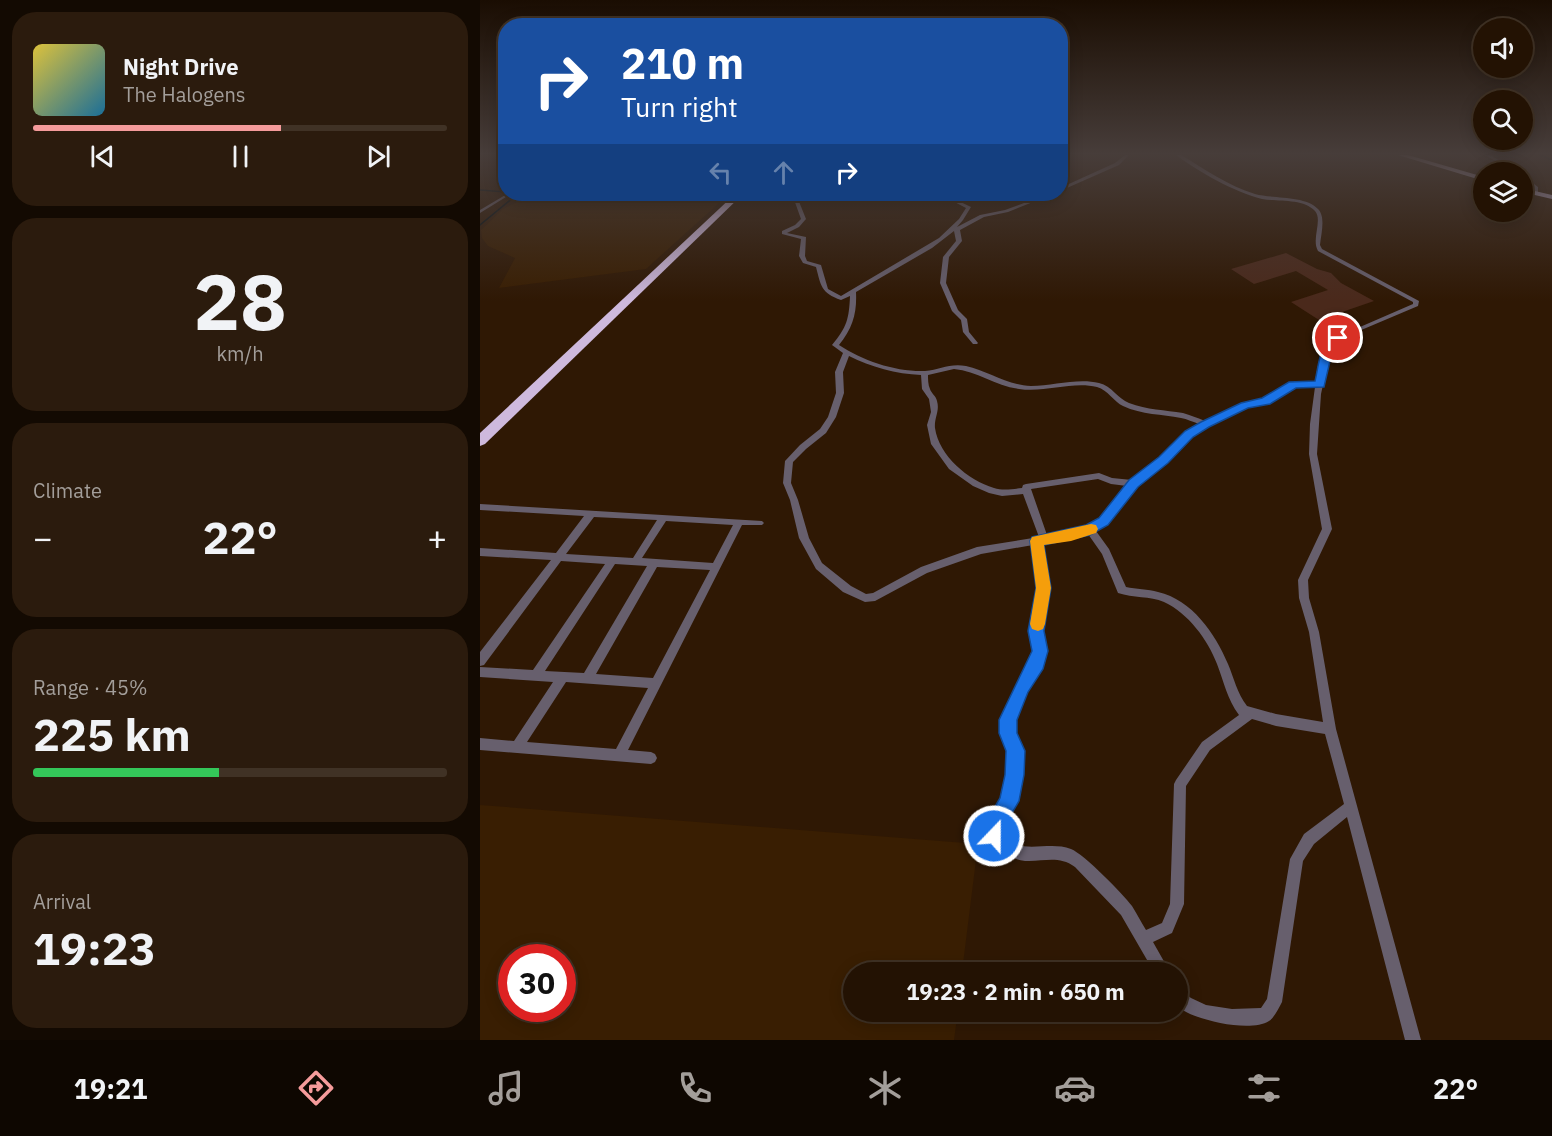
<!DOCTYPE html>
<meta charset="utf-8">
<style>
:root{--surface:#231203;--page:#2b1b0d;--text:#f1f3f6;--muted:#a39e9a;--line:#403225;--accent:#f59b9b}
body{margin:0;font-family:"IBM Plex Sans",sans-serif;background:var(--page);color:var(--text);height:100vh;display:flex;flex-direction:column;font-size:22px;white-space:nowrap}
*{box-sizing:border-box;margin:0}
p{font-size:20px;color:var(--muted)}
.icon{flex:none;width:33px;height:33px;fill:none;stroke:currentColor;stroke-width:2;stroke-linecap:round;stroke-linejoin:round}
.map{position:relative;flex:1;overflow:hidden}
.sheet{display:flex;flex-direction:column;gap:12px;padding:12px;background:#130a02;width:480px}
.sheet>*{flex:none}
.top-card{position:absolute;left:18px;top:18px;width:570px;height:183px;border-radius:24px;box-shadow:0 3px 15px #0003,0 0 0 2px var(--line);background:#1a4fa0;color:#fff;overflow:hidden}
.tools{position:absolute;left:993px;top:18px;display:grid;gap:12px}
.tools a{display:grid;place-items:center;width:60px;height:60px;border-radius:50%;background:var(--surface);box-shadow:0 3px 15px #0003,0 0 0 2px var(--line);font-size:30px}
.speed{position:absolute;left:18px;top:944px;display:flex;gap:12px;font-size:30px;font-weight:700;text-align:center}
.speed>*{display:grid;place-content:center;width:78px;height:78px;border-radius:50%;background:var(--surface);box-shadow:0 3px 15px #0003,0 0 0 2px var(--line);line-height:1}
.speed .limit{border:9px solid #d22;background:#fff;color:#111}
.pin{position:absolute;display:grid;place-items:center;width:51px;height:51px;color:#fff;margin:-26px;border:3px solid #fff;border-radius:50%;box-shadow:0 2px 6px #0007}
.me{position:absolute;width:66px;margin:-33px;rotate:22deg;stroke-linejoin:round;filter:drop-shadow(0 0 4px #0008)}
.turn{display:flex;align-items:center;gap:21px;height:126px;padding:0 24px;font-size:27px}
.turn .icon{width:78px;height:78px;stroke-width:2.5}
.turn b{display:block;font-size:42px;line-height:51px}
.lanes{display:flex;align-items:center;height:57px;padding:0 24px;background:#0003;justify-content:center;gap:30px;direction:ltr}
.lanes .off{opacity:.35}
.big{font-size:45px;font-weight:700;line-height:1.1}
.sheet .card{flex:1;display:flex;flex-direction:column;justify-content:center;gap:9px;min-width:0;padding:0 21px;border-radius:24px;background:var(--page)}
.sheet .dial{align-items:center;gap:0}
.dial b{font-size:78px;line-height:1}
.song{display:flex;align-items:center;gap:18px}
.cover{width:72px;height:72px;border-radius:9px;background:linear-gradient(135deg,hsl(50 70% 55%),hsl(200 70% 35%))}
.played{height:6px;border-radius:3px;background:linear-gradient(90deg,var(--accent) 60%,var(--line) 60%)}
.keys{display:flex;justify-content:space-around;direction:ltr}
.heat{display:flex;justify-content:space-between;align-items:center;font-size:33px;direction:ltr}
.charge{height:9px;border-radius:4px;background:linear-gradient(90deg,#34c759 45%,var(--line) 0)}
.trip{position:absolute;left:363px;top:962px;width:345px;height:60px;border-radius:30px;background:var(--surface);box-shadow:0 3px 15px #0003,0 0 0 2px var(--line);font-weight:700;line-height:60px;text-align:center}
.menu{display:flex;height:96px;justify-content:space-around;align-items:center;background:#0e0701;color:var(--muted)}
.menu .icon{width:42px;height:42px}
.menu .selected{color:var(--accent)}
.menu b{font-size:27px;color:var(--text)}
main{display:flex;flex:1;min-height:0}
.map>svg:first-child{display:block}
.built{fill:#391e02;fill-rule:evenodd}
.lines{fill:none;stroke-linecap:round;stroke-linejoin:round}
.stream{stroke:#000d12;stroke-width:1.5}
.building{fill:#4a291b}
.street{fill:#675f6d;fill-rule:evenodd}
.primary{fill:#b0a0bd;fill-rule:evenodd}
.highway{fill:#ceb9dd;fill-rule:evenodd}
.route{fill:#1a73e8;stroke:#114b97;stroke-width:1.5}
.slow{fill:#f59e0b}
</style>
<main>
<section class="sheet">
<div class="card">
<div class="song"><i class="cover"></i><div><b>Night Drive</b><p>The Halogens</p></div></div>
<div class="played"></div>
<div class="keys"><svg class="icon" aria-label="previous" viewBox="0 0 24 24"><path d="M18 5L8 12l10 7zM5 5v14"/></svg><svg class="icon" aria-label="pause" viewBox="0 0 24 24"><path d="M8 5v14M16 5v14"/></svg><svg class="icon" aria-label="next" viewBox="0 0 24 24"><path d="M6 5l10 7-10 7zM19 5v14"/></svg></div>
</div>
<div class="card dial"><b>28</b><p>km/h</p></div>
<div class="card"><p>Climate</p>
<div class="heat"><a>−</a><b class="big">22°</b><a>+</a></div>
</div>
<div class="card"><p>Range · 45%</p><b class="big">225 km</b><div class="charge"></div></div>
<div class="card"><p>Arrival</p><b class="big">19:23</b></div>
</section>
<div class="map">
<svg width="1072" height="1040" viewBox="0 0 1072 1040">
<rect width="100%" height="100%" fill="#2f1804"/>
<!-- built -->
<path class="built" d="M54,194H241L235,197L238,204L166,269L19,288L35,258L8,246L2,238L1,230L23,209Z
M0,805L498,844L482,972H374V1011H478L474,1040H0ZM32,957H82V1008H32Z"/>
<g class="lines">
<!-- stream -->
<path class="stream" d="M1060,155L1072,160
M0,190L26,192
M0,225L34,197L30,195"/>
</g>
<!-- building -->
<path class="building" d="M806,253L837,269L851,273L861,283L894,301L839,320L811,302L848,290L816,271L774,284L751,269Z"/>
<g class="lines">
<!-- street -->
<path class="street" d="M645,155H649L639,165L580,191V188L635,163Z
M696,155H701C725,169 748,186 775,194C793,199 825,195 838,209C846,217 841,234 840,245L842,249L939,301L938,306L860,339L855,342L851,348L841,394L837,454L852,529L828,580L829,598L839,632L856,729L941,1040H925L867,817L834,844L823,861L802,1002C799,1008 794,1018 789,1021C770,1033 714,1020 698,1007V989L703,992L711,998L726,1005L752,1009L781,1008L787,999L810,859L824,834L864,804L845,734L796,726L772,719L730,750L706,786L704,904L692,933L673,942L690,972H674L641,915L595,867C578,855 564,862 545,861C530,859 513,850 507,836L511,817L523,800L528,775L530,751L522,733V720L537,684L552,662L555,651L551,631L558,588L553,545L501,554L447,573L395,601L385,602L363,592L336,569L319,538L310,500L303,483L305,461L320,445L340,429L348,417L356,393L355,372L363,353L352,345C367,327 369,319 370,296L361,300C341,293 341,286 336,267L323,263L319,256L321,239L302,234V231L315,225L321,219L312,194H316L326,219L319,227L307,233L326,237L325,256L327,261L341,265L348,289L361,296L459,238L479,219L486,208L463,196L441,198L430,195V194L441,196L464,194L491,207L483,220L477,227L500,215L525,210L568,194H573L528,212L504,217L480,230L482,241L469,257L466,283L478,310L487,319L489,332L498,343L497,344H493L483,332L481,320L472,311L460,283L463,257L476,241L474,231L452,248L376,292C377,313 373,328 359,345C383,361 416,372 445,371C460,370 469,363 486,366C508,371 527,385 551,386C573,386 597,378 619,383C632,386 638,399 649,403C667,410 685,410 703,413C710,415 718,418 725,421L762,403L784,399L810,383L819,381L836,382L845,348L850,340L933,304V302L838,251C831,239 843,220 835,211C823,198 798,202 782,199C754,192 719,172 696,155ZM369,356C391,367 416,374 441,375L442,389L449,399L451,412L447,425L451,444L469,469L493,486L509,493L522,496L543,494L559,537L497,547L441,567L393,593L386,594L371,586L342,563L329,538L318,500L311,483L313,462L326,449L346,433L356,417L364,393L363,372ZM474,369C497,371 516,386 539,389C565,393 592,381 617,387C628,390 634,402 643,406C662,415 682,414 701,418C707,419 713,422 719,424C702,435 693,448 679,459C669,466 659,471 652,480L632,478L619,473L546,484L543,485L542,488C533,489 523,491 514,488C488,480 459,456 455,428C454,418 460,411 457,401C456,396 451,393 450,389C448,385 448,379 448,375ZM820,385L835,387L830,424L829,454L842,529L818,580L819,598L829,632L843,722L796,714L767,706C757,693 754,678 748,664C735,633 712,600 678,592C668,589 656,589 646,587L629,549L616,531L626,523L663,478L686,462L712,436L728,426L767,407L789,403ZM618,479L631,484L647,486L620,519L607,527L567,535L551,489ZM608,534L622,554L638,593C653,598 670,596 684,602C708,613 728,640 737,664C744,682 747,699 759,715L722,742L696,780L694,784L690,904L682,923L666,930C661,922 657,914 652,906C643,894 604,854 591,849C567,840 540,857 521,834L522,824L535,802L540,775L542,751L534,733V720L545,691L561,668L565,651L561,631L568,588L562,543Z
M1005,155H1010L1039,172H1035Z
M1042,175L1058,187V194H1054V188L1042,179Z
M27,194H31L0,213V210Z
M0,504L282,521L284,523L282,525H262L148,750L171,752L175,754L177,758L175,762L171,764L0,750V738L34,741L73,682L0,677V667L53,670L125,564L81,561L4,665L0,666V652L71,560L0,556V548L76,553L104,516L0,510ZM114,517L177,520L153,558L86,554ZM186,521L253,525L233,563L162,558ZM135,564L167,566L104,673L65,671ZM177,567L230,570L173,678L116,674ZM86,682L168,688L136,749L47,742Z"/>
<!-- primary -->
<path class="primary" d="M918,155H928L1004,177V181Z
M1042,188L1072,195V199L1042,192Z"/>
<!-- highway -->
<path class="highway" d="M255,194H263L5,444L0,446V433Z"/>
</g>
<!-- sky -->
<linearGradient id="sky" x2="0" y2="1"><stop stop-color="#1a0d02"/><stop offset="0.51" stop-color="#473d3a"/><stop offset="1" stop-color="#473d3a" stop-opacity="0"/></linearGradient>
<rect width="1072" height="301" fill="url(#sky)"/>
<!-- route -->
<path class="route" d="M854,336L863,338L853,348L844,387L816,388L790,404L768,408L729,427L713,437L688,463L658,487L628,525L610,535L564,545L571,588L564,631L568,651L563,669L548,692L537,720V733L545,751L544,775L539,801L525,825L521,843L514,846L507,843L504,836L506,822L520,798L525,775L526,751L519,733V720L552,651L548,631L556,588L550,541L552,537L606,525L619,518L649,480L679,457L705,431L721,422L761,403L782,398L809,382L835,381C839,365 839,344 854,336Z"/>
<!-- slow -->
<path class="slow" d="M611,524L616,525L618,529L616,533L591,541L564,545L571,588L565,624L563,629L558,631L552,629L550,624L556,588L550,541L552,537Z"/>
</svg>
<div class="tools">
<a><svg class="icon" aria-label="sound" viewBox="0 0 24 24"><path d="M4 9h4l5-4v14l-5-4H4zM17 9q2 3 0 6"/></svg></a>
<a><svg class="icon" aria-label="search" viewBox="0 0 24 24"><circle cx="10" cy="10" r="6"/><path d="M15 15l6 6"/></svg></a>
<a><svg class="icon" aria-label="layers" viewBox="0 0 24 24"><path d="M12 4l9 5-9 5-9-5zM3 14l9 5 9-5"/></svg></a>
</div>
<div class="speed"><div class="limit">30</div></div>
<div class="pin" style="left:858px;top:338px;background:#d93025"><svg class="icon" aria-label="arrive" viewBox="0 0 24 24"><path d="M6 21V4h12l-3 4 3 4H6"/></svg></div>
<svg class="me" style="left:514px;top:836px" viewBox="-20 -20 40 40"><circle r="17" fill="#1a73e8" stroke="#fff" stroke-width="3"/><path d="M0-11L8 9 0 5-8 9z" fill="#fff"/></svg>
<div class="trip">19:23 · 2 min · 650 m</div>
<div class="top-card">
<div class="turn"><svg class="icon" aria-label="right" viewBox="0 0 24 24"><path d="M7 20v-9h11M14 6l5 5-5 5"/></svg><div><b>210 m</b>Turn right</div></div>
<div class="lanes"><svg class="icon off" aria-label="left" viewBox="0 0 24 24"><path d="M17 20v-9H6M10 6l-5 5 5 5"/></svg><svg class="icon off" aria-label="ahead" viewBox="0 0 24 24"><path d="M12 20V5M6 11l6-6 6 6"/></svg><svg class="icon" aria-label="right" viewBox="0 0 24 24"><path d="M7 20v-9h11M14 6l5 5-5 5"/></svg></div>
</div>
</div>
</main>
<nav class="menu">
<b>19:21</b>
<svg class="icon selected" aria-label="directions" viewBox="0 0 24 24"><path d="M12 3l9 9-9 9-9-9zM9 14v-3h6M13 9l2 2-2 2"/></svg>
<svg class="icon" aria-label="music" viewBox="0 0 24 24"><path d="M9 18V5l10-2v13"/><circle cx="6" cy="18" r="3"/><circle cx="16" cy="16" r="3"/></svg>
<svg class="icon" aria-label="phone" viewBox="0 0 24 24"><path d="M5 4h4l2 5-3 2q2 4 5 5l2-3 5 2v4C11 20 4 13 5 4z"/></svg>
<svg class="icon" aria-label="climate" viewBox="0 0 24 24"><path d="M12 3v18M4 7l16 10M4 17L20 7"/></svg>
<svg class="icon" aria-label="car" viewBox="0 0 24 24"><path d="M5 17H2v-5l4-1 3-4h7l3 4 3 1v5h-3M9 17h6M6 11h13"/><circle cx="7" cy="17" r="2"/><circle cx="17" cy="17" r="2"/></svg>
<svg class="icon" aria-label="filters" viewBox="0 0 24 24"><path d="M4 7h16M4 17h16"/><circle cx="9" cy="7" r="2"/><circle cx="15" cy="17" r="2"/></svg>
<b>22°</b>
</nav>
